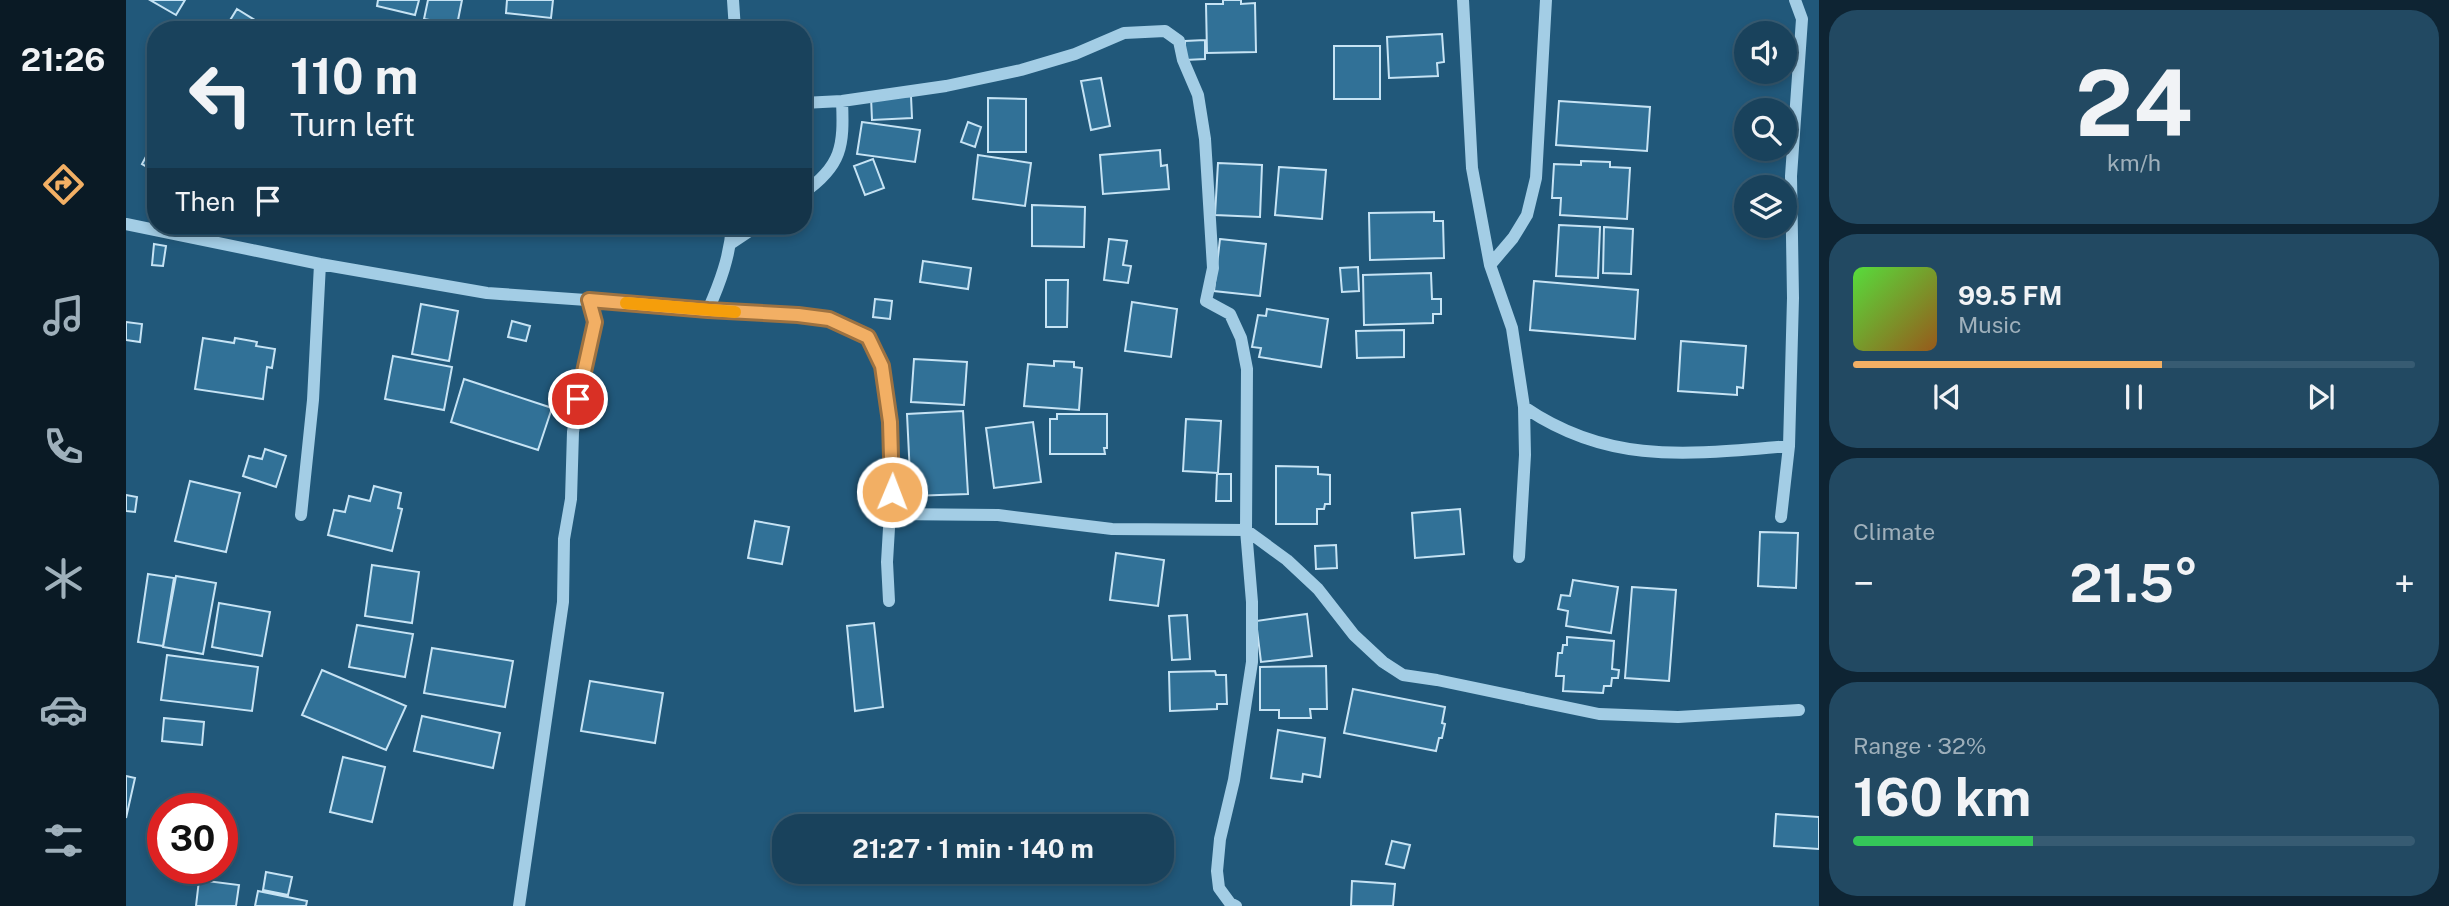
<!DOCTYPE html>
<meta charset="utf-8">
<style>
:root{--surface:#19425c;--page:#224962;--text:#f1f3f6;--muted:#9fb0bb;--line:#375b72;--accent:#f2af64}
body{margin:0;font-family:"Public Sans",sans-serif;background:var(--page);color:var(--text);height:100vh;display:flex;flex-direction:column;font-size:26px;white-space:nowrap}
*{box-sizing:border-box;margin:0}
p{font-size:23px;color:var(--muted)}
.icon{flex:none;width:38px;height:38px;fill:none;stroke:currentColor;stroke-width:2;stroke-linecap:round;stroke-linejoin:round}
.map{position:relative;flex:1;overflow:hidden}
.sheet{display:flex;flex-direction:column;gap:10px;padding:10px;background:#0e2433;width:630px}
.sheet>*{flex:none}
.banner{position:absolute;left:21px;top:21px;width:665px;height:214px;border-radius:28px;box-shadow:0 4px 10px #0003,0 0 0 2px var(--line);background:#19425c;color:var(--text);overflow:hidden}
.buttons{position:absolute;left:1608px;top:21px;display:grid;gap:14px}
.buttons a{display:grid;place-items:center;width:63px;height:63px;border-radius:50%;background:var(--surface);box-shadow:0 4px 10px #0003,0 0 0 2px var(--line);font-size:35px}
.speed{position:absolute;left:21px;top:793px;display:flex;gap:14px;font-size:35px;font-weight:700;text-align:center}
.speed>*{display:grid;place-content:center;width:91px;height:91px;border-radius:50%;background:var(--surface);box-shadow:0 4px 10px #0003,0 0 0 2px var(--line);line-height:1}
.speed .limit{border:10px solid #d22;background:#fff;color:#111}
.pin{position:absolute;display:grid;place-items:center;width:60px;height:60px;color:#fff;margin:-30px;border:4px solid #fff;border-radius:50%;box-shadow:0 2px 7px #0007}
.me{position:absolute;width:77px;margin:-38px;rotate:1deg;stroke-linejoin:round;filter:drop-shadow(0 0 5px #0008)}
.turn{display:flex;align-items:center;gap:24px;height:147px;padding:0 28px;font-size:32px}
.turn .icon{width:91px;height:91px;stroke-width:2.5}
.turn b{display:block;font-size:49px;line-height:60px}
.then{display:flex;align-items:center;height:66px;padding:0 28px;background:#0003;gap:14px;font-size:26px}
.big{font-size:52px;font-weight:700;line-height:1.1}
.sheet .tile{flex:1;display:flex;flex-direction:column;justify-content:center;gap:10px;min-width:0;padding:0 24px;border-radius:28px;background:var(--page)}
.sheet .dial{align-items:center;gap:0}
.dial b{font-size:91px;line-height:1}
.song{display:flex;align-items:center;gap:21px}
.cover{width:84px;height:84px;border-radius:10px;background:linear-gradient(135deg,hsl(110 70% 55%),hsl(30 70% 35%))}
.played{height:7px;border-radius:4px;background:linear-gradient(90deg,var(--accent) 55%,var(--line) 55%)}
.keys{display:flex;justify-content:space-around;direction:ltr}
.heat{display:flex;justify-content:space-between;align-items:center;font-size:38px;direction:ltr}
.charge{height:10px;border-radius:5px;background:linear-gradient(90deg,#34c759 32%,var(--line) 0)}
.trip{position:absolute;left:646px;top:814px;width:402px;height:70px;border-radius:28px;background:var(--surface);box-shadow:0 4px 10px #0003,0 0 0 2px var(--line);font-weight:700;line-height:70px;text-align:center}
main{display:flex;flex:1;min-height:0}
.menu{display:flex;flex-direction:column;width:126px;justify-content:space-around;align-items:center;background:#0a1a25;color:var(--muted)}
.menu .icon{width:49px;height:49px}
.menu .selected{color:var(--accent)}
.menu b{font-size:32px;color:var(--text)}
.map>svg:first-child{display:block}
.building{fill:#317197;stroke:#c6e3f4;stroke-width:2}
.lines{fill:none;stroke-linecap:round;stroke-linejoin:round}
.minor{stroke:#a3cde5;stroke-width:12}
.route-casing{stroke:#9d7241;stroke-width:18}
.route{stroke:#f2af64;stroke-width:12}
.slow{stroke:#f59e0b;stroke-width:12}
</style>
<main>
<nav class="menu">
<b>21:26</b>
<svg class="icon selected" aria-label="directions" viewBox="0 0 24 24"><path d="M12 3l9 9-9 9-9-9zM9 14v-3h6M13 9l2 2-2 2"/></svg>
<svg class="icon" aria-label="music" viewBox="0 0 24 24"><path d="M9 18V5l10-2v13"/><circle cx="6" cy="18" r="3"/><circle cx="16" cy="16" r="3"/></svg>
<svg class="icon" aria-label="phone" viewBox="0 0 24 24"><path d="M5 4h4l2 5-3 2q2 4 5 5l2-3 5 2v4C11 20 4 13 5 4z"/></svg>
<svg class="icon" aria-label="climate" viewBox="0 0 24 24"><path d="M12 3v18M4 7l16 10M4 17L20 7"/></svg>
<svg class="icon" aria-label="car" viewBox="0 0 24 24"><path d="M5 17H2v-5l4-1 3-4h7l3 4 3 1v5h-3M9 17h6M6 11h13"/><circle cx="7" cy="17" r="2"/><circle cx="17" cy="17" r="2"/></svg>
<svg class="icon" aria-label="filters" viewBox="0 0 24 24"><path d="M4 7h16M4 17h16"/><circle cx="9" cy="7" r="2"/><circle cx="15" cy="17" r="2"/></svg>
</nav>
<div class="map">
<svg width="1693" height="906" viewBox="0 0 1693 906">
<rect width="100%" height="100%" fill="#21587a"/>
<!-- building -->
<path class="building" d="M24,0H59L50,15Z
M252,0H293L289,15L251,6Z
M302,0H336L331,25L298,19Z
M381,0H427L425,18L380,13Z
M1097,0H1115V4L1129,3L1130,52L1081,53L1080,4H1097Z
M111,9L140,27L139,30H98Z
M1316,34L1318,62L1311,63L1312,76L1263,78L1261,37Z
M1079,40V59L1059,60V41Z
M1208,46H1254V99H1208Z
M975,78L984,126L965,130L955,81Z
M785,96L786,118L746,120L745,97Z
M862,98L900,99V152H862Z
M1433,101L1524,107L1521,151L1430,145Z
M736,122L794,130L789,162L731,154Z
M842,122L855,127L849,147L835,142Z
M1034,150L1035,166L1041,165L1043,189L977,194L974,155Z
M23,151L30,155V172L16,164Z
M852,155L905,163L899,206L847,199Z
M747,159L758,188L739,195L728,166Z
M1455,161L1484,162V167L1504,168L1501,219L1434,215L1435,198H1426L1428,164L1455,165Z
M1092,163L1136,165L1134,217L1089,215Z
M1153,167L1200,170L1196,219L1149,215Z
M906,205L959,207L958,247L906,246Z
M1308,212V221H1317L1318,258L1244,260L1243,213Z
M1433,225L1474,227L1472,278L1430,276Z
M291,226H334V229L291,231Z
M1478,227L1507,229L1505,274L1477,273Z
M983,239L1001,241L997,265L1005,266L1002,283L978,280Z
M1094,239L1140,244L1134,296L1088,291Z
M28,244L40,246L37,266L26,265Z
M797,261L845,268L842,289L794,282Z
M1232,267L1233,291L1216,292L1214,268Z
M1305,273L1306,299H1315V314H1307V323L1238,325L1237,275Z
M920,280H942L941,327H920Z
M1408,281L1512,290L1509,339L1404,330Z
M749,299L766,301L764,319L747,317Z
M1006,302L1051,309L1045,357L999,351Z
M295,304L332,311L323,361L286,354Z
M1141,309L1202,319L1195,367L1133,357L1135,348L1126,347L1132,315L1140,316Z
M386,321L404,326L400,341L382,337Z
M0,322L16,324L14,342L0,340Z
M1278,330V357L1231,358L1230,331Z
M77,338L108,343L109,338L131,342L130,346L149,349L146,368L141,367L137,399L69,389Z
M1555,341L1620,346L1617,388L1611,387V395L1552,391Z
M267,356L326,367L318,410L259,399Z
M788,359L841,362L838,405L785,402Z
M928,361L948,362V367L956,368L953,410L898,406L902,364L928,366Z
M338,379L426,408L412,450L325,422Z
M837,411L842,494L785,496L781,414Z
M931,414H981V448H978L979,454H924V419H931Z
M1060,419L1095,421L1092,473L1057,471Z
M907,422L915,482L868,488L860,428Z
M139,449L160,456L150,487L117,476L123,456L136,459Z
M1150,466L1192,467V474L1204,475V504H1199L1198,509H1191V524H1150Z
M1091,474H1105V501H1090Z
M64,481L114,493L100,552L49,541Z
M248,486L275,493L272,508L276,509L266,551L202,535L208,510L219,512L223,496L244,501Z
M0,495L11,497L9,512L0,511Z
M1334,509L1338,554L1289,558L1286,513Z
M629,521L663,527L656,564L622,558Z
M1634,532L1672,533L1670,588L1632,586Z
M1210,545L1211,568L1190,569L1189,546Z
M990,553L1038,560L1032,606L984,600Z
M246,565L293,572L286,623L239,616Z
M22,574L48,578L37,646L12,642Z
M50,576L90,583L77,654L37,647Z
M1447,580L1492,587L1485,633L1440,626L1442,611L1432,609L1435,595L1444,596Z
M1506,587L1550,590L1543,681L1499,678Z
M93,603L144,612L136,656L86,647Z
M1181,614L1186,656L1135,662L1130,621Z
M1061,615L1064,659L1046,660L1043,616Z
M748,623L757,707L729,711L721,626Z
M231,625L287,634L279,677L223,667Z
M1441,637L1488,641L1486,669L1493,670L1492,678H1486L1485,686H1478L1477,693L1437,691L1438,676H1430L1432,653H1436L1437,645H1441Z
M306,648L387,661L379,707L298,693Z
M41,655L132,667L126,711L35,700Z
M1200,666L1201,709H1184L1185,718H1153V710H1134V667Z
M196,670L280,706L260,750L176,715Z
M1089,671L1090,675H1100L1101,704H1091V709L1044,711L1043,672Z
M464,681L537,693L529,743L455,731Z
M1227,689L1319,707L1316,723L1319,724L1316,738H1313L1310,751L1218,733Z
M296,716L374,733L367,768L288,751Z
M38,718L78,722L76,745L36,741Z
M1152,730L1199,738L1194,777L1177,774L1176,782L1145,778Z
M217,757L259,767L246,822L204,812Z
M0,776L9,778L0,818Z
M1650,814L1693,817V849L1648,846Z
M1266,841L1284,845L1278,868L1260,864Z
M140,872L166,877L162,895L137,890Z
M73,880L113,885L110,906H70Z
M1226,881L1269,884L1267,906H1225Z
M132,891L181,901L180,906H129Z"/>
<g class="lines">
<!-- minor -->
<path class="minor" d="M607,0L609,30
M1337,0L1346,168L1364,265L1386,328L1398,407C1484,466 1565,454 1663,446
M677,103L716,101L820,86L895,70L949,54L998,33L1039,31L1053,41L1057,60L1072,95L1079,139L1087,268L1080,301L1104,314L1115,338L1121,369L1120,530L1126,602V662L1108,780L1094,839L1091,871L1093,888L1104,903L1110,906
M677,193C716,166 718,146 716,101
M0,224L194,264L361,293L672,315L703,319L742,337L756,366L764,422L767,460L761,562L763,601
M604,244L631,226
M1364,265L1387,238L1401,215L1410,178L1420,0
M582,310C594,283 604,256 606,226
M763,514L872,515L986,529L1120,530L1161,560L1192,589L1228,635L1257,662L1277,675L1311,680L1473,714L1552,717L1673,710
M175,515L187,400L194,264
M1655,517L1663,446L1667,298L1665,176L1676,19L1669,0
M1393,557L1399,455L1398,407
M393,906L437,602L438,539L445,499L447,432L452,399L469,322L462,300"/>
</g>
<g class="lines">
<!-- route casing -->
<g class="route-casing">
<path id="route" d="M452,399L469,322L463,300L582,310L672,315L703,319L742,337L756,366L764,422L766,492"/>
</g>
<!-- route -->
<use href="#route" class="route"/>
<!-- slow -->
<path class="slow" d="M500,303L609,312"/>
</g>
</svg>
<div class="buttons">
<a><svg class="icon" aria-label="sound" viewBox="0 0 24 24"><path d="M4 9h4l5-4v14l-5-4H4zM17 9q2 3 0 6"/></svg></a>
<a><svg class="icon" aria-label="search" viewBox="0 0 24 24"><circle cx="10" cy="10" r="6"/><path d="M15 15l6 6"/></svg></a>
<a><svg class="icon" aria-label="layers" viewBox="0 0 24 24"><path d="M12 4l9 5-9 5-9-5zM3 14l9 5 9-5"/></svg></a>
</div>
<div class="speed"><div class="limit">30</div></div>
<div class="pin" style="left:452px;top:399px;background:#d93025"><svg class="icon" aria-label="arrive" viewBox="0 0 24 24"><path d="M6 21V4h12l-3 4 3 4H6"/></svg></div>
<svg class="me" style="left:766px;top:492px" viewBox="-20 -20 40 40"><circle r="17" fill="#f2af64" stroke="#fff" stroke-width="3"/><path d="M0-11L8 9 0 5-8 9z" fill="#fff"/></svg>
<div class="trip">21:27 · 1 min · 140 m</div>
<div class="banner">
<div class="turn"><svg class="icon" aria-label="left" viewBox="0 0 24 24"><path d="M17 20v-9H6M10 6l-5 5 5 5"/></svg><div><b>110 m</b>Turn left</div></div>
<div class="then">Then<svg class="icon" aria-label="arrive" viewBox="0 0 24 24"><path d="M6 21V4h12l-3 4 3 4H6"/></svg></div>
</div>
</div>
<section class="sheet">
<div class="tile dial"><b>24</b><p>km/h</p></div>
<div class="tile">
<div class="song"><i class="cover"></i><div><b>99.5 FM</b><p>Music</p></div></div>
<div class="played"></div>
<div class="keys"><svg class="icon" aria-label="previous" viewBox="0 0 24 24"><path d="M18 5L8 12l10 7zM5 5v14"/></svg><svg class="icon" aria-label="pause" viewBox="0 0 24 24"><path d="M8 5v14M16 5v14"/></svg><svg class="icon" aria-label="next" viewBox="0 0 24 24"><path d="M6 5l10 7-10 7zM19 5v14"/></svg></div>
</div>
<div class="tile"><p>Climate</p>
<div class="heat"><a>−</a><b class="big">21.5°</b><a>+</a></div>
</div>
<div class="tile"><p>Range · 32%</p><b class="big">160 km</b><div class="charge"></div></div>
</section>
</main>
